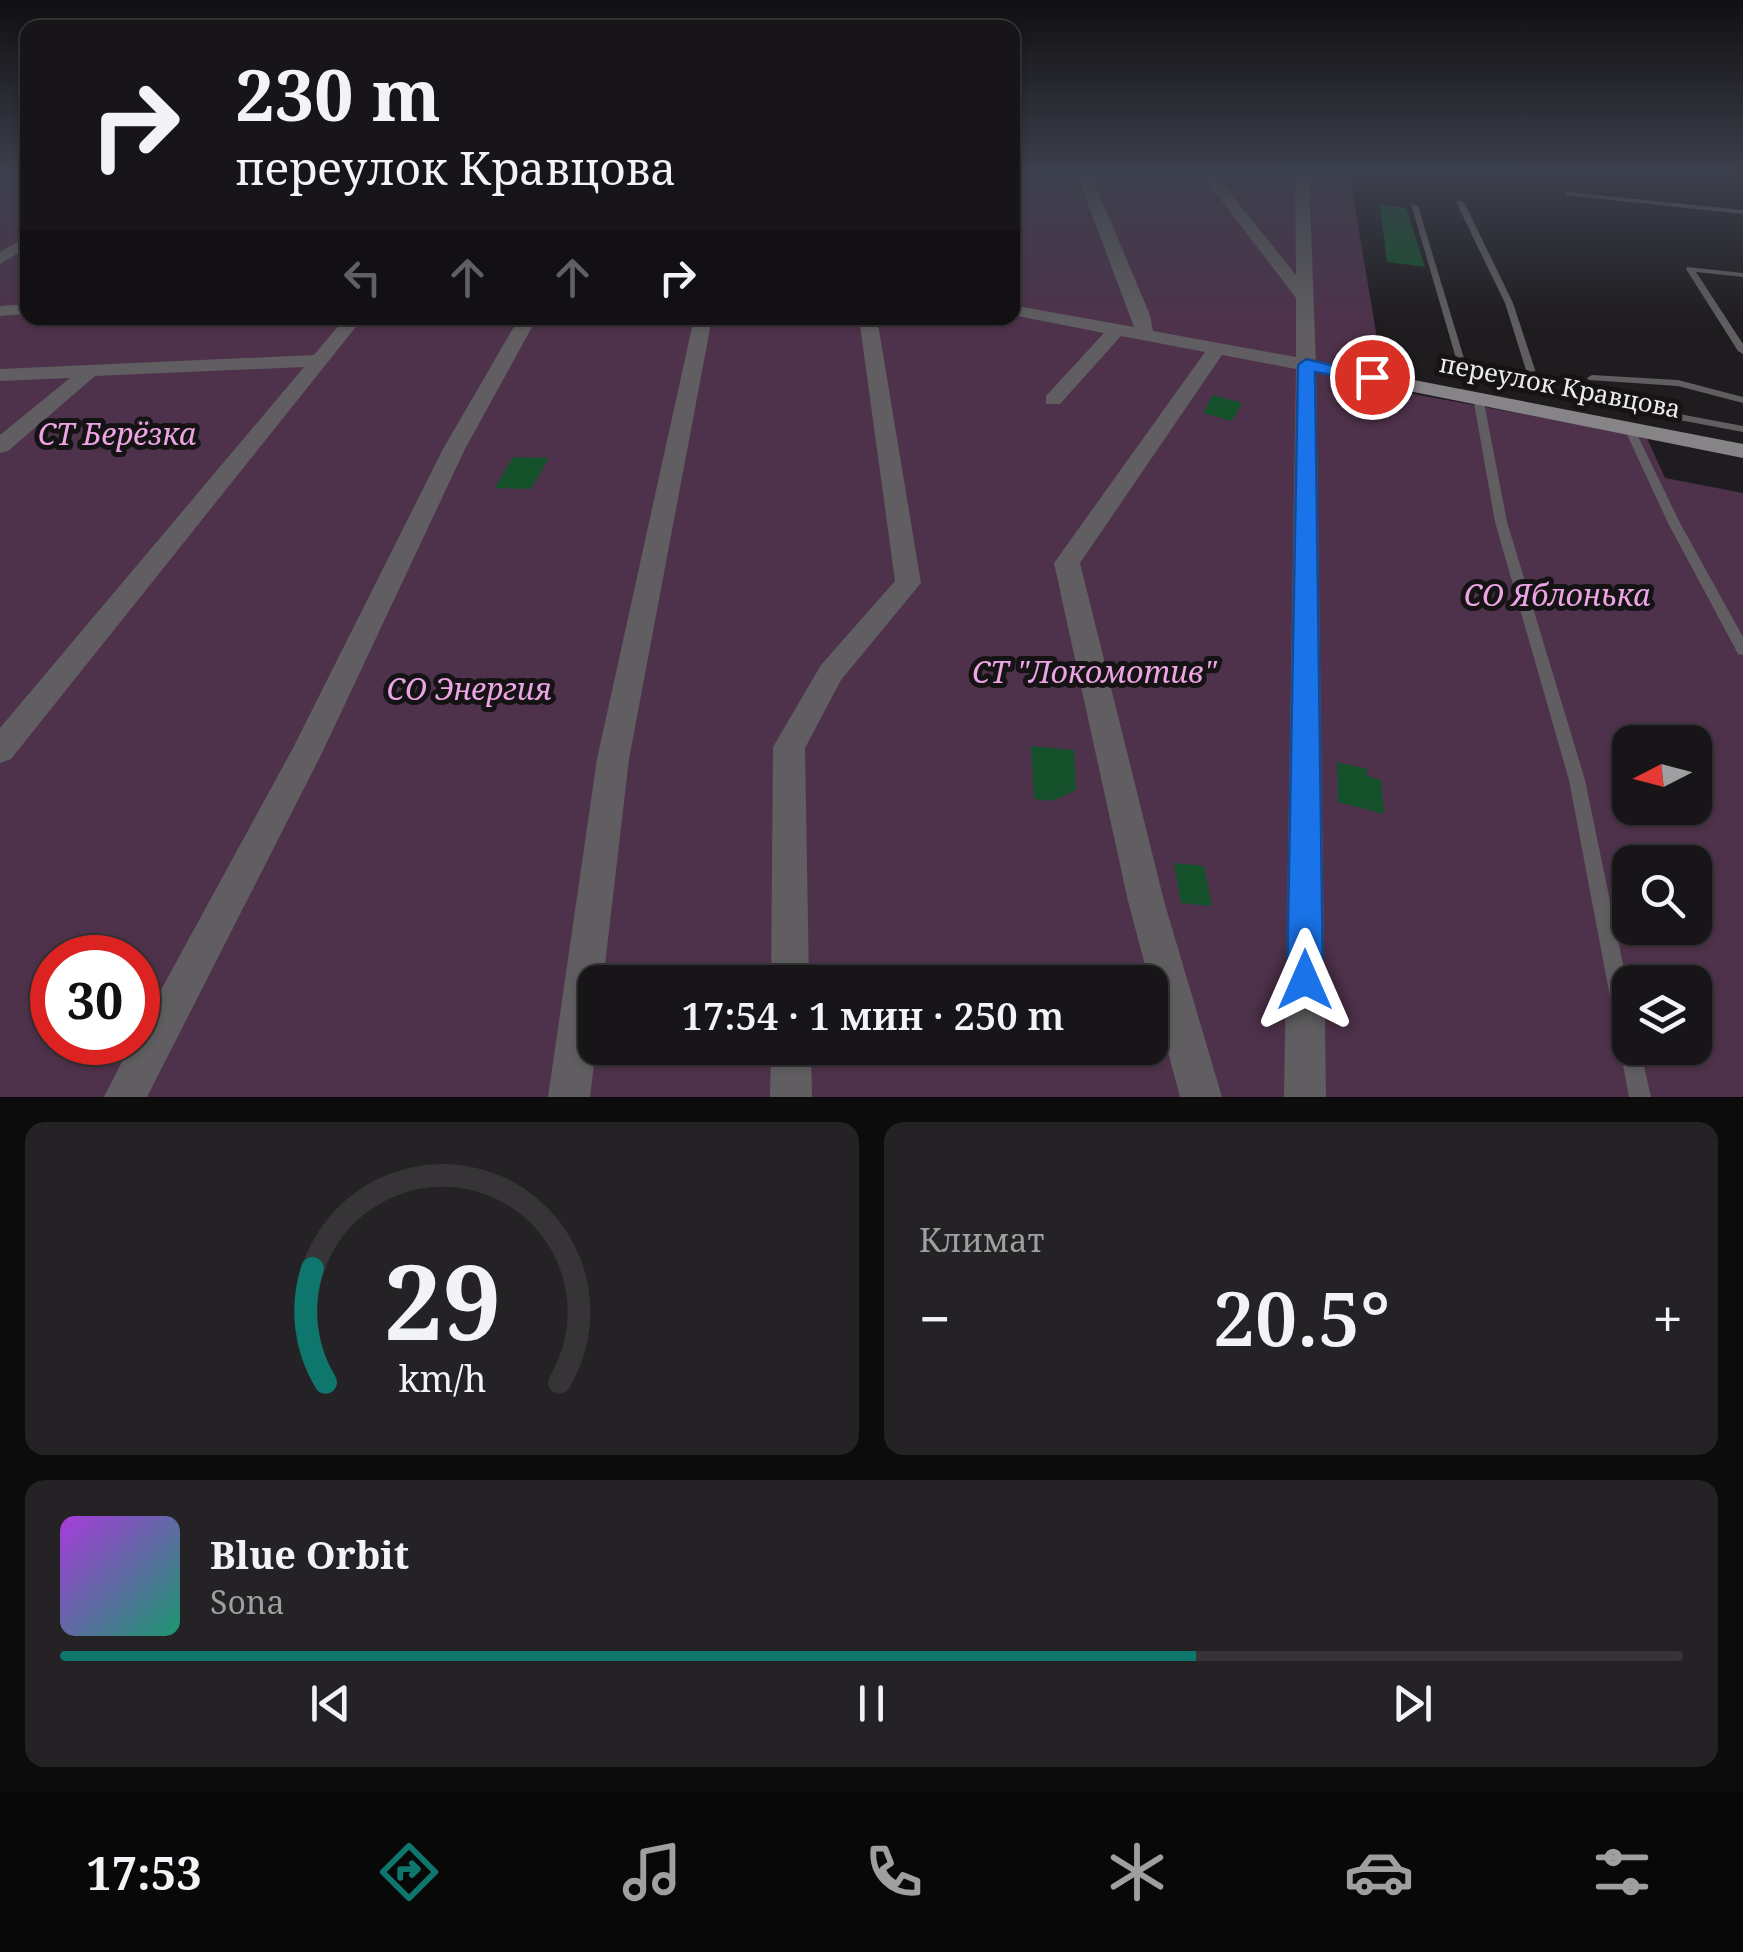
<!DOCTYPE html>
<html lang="ru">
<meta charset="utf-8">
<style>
:root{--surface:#171517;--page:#242224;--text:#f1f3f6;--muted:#9e9fa1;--line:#363436;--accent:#0f766e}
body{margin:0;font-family:"Noto Serif",serif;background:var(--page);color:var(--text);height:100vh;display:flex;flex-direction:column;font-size:38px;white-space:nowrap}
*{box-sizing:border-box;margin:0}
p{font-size:32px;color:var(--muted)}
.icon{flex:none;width:55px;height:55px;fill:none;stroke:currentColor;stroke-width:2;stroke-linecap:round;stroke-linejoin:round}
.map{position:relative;height:1097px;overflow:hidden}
.drawer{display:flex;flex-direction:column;gap:25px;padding:25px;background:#0d0c0d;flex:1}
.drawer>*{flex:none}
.top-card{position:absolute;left:20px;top:20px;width:1000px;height:305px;border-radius:20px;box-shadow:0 2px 8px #0004,0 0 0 2px var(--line);background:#171517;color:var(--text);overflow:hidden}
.needle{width:65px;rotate:264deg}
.buttons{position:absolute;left:1612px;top:725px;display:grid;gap:20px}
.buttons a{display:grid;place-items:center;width:100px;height:100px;border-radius:20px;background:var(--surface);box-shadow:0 2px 8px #0004,0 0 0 2px var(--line);font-size:50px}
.speed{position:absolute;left:30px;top:935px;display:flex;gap:20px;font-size:50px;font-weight:700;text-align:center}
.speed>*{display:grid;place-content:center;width:130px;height:130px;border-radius:50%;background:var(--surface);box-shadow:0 2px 8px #0004,0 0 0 2px var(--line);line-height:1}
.speed .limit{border:15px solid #d22;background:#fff;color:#111}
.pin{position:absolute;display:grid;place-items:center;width:85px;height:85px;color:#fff;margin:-42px;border:5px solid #fff;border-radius:50%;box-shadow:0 2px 10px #0007}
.me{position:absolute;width:110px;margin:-55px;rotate:0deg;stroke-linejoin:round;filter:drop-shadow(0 0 8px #0008)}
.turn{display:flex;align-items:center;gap:35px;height:210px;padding:0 50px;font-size:45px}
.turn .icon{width:130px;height:130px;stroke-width:2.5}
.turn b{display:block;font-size:70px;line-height:85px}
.lanes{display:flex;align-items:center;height:95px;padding:0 50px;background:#0003;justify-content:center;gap:50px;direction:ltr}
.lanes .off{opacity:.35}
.big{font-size:75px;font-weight:600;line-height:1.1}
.drawer .card{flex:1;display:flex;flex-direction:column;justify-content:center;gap:15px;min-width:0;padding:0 35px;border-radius:20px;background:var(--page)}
.drawer .dial{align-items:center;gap:0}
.dial svg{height:260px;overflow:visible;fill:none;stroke:var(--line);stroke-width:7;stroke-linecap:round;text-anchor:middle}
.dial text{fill:var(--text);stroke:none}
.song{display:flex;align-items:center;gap:30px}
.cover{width:120px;height:120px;border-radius:15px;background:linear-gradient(135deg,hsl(280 70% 55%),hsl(160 70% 35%))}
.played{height:10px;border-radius:5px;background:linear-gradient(90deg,var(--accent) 70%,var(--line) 70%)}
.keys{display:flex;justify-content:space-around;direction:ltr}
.heat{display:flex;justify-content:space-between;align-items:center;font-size:55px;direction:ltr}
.drawer .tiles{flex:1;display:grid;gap:25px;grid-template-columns:1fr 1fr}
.card:last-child{grid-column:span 2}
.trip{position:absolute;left:578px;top:965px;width:590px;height:100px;border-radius:20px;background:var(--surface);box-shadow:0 2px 8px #0004,0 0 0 2px var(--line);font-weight:600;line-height:100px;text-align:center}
.menu{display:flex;height:160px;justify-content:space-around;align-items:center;background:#090809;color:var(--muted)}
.menu .icon{width:70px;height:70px}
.menu .current{color:var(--accent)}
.menu b{font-size:45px;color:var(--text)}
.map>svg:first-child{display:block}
.green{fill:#4e324b;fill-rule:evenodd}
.building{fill:#14512b}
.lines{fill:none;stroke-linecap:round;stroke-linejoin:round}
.lane{fill:#605e60;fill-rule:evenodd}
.street{fill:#605e60;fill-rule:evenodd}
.secondary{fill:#868486;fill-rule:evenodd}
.route{fill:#1a73e8;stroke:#114b97;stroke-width:2.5}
.labels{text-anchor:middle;stroke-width:10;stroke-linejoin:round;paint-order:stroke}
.far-street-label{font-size:25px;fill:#edebed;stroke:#161315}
.park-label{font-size:30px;font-style:italic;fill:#eda4e4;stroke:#161315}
</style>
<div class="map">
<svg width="1743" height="1097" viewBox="0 0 1743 1097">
<rect width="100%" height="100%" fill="#1f1c1f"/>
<!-- green -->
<path class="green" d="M0,172H27L28,318H1012L1013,172H1349L1381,362L1374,387L1646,436L1665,478L1743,493V1097H0ZM1630,742H1695V808H1630ZM1630,862H1695V928H1630ZM52,958H138V1042H52ZM595,982H1150V1048H595ZM1630,982H1695V1048H1630Z"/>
<!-- building -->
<path class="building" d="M1380,205L1406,208L1425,267L1387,262Z
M1213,395L1242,403L1232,421L1203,413Z
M513,457L549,458L531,489L495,488Z
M1031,746L1074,750L1076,790L1052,801L1034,799Z
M1337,762L1367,769V776L1381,780L1384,814L1338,802Z
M1174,863L1204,866L1212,906L1181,903Z"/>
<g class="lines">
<!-- lane -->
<path class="lane" d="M1567,192L1743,210V214L1565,195V193Z
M1460,200L1464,202L1513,303L1541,388L1743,426V432L1462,379L1411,204L1418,206L1469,375L1531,386L1505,303L1456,202Z
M1687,267L1743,273V277L1696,272L1743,344V354L1738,351L1686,269Z
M1592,375L1678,380L1743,397V403L1678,386L1589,380L1587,378Z
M1478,394L1483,397L1507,522L1585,780L1630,998V1048H1640L1651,1097H1629L1569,780L1495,522L1473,397Z
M1629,425L1634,428L1680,523L1743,637V655L1738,654L1736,650L1668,523L1624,428Z"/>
<!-- street -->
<path class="street" d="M17,172L0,183L2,172Z
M1076,172H1090L1150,315L1153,331L1296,357V298L1200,172H1213L1296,275L1295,172H1309L1316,365L1326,1097H1284L1296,369L1222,355L1080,563L1164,901L1222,1097H1180L1128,901L1054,563L1205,352L1121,336L1060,404H1046V396L1104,333L1012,315V305L1134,327Z
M28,236V247L0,264V252Z
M28,304V314L0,316V306Z
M345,318H363L11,759L0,763V728L304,367L95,376L8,451L0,453V435L70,378L0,381V369L314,355Z
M519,318H537L465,449L321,755L147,1097H104L132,1042H138V1032L293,748L443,449Z
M694,318H712L629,759L603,982H595L596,1048L590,1097H548L597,759Z
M859,318H877L921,583L841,680L805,748L809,982H771L773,747L821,665L895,581Z
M771,1048H811L812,1097H770Z"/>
<!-- secondary -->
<path class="secondary" d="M1306,359L1743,444V458L1299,369L1296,365Z"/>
</g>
<!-- sky -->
<linearGradient id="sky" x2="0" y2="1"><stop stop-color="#110f11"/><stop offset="0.53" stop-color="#3c404d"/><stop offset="1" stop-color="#3c404d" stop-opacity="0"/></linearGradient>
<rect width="1743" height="326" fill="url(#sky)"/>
<!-- route -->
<path class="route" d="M1306,359L1381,377L1372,382L1315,372L1323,980L1317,992L1305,997L1293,992L1287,980L1298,365Z"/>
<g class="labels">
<!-- far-street labels -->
<g class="far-street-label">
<text transform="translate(1560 386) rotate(11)" y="9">переулок Кравцова</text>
</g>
<!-- park labels -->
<g class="park-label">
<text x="117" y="445">СТ Берёзка</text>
<text x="1557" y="606">СО Яблонька</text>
<text x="1094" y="683">СТ "Локомотив"</text>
<text x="469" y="700">СО Энергия</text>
</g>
</g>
</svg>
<div class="buttons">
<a><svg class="needle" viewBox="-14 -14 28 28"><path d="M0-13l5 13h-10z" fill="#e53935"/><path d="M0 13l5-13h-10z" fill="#9e9fa1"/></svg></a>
<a><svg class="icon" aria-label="search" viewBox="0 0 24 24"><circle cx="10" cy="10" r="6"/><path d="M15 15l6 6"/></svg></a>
<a><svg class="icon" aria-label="layers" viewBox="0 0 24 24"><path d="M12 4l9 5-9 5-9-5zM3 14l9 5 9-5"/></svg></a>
</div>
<div class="speed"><div class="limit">30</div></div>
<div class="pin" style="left:1372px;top:377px;background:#d93025"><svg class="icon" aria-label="arrive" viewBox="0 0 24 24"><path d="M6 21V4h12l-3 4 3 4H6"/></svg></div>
<svg class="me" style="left:1305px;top:980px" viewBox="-20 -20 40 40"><path d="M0-17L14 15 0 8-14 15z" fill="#1a73e8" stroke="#fff" stroke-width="4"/></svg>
<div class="trip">17:54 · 1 мин · 250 m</div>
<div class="top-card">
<div class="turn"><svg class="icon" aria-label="right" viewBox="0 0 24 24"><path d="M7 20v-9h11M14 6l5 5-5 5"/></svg><div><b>230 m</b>переулок Кравцова</div></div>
<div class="lanes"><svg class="icon off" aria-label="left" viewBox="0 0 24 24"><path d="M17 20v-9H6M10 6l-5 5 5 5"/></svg><svg class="icon off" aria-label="ahead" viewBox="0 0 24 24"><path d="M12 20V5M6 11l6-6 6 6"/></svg><svg class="icon off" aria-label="ahead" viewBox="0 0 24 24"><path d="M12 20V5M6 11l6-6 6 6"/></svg><svg class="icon" aria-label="right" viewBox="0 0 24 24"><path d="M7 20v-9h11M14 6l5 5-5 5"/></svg></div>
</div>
</div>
<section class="drawer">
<div class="tiles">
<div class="card dial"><svg viewBox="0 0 100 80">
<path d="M14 69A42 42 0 1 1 86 69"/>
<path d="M14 69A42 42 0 0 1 10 34" stroke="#0f766e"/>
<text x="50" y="56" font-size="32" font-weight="700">29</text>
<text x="50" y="72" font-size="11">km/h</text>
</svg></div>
<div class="card"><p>Климат</p>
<div class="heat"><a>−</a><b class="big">20.5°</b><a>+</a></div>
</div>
<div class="card">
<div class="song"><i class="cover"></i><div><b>Blue Orbit</b><p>Sona</p></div></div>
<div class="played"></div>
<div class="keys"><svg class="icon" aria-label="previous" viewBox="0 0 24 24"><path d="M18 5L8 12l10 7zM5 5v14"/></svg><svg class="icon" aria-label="pause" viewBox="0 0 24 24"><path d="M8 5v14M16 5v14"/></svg><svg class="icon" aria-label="next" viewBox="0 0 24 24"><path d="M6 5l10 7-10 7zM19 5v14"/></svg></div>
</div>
</div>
</section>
<nav class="menu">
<b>17:53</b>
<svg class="icon current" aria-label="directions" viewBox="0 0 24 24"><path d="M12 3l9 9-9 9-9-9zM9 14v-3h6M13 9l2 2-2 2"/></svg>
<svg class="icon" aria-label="music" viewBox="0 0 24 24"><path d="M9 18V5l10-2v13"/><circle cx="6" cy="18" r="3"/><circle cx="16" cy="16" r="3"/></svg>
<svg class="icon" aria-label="phone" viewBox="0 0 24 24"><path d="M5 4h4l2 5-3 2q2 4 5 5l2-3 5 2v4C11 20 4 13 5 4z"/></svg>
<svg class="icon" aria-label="climate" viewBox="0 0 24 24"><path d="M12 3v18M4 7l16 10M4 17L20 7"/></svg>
<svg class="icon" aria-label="car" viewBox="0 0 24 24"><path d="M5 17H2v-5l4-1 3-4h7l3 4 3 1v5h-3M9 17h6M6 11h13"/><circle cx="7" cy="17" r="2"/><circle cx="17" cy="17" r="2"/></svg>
<svg class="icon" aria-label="filters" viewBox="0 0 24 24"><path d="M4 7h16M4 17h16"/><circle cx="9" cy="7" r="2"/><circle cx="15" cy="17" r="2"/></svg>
</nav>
